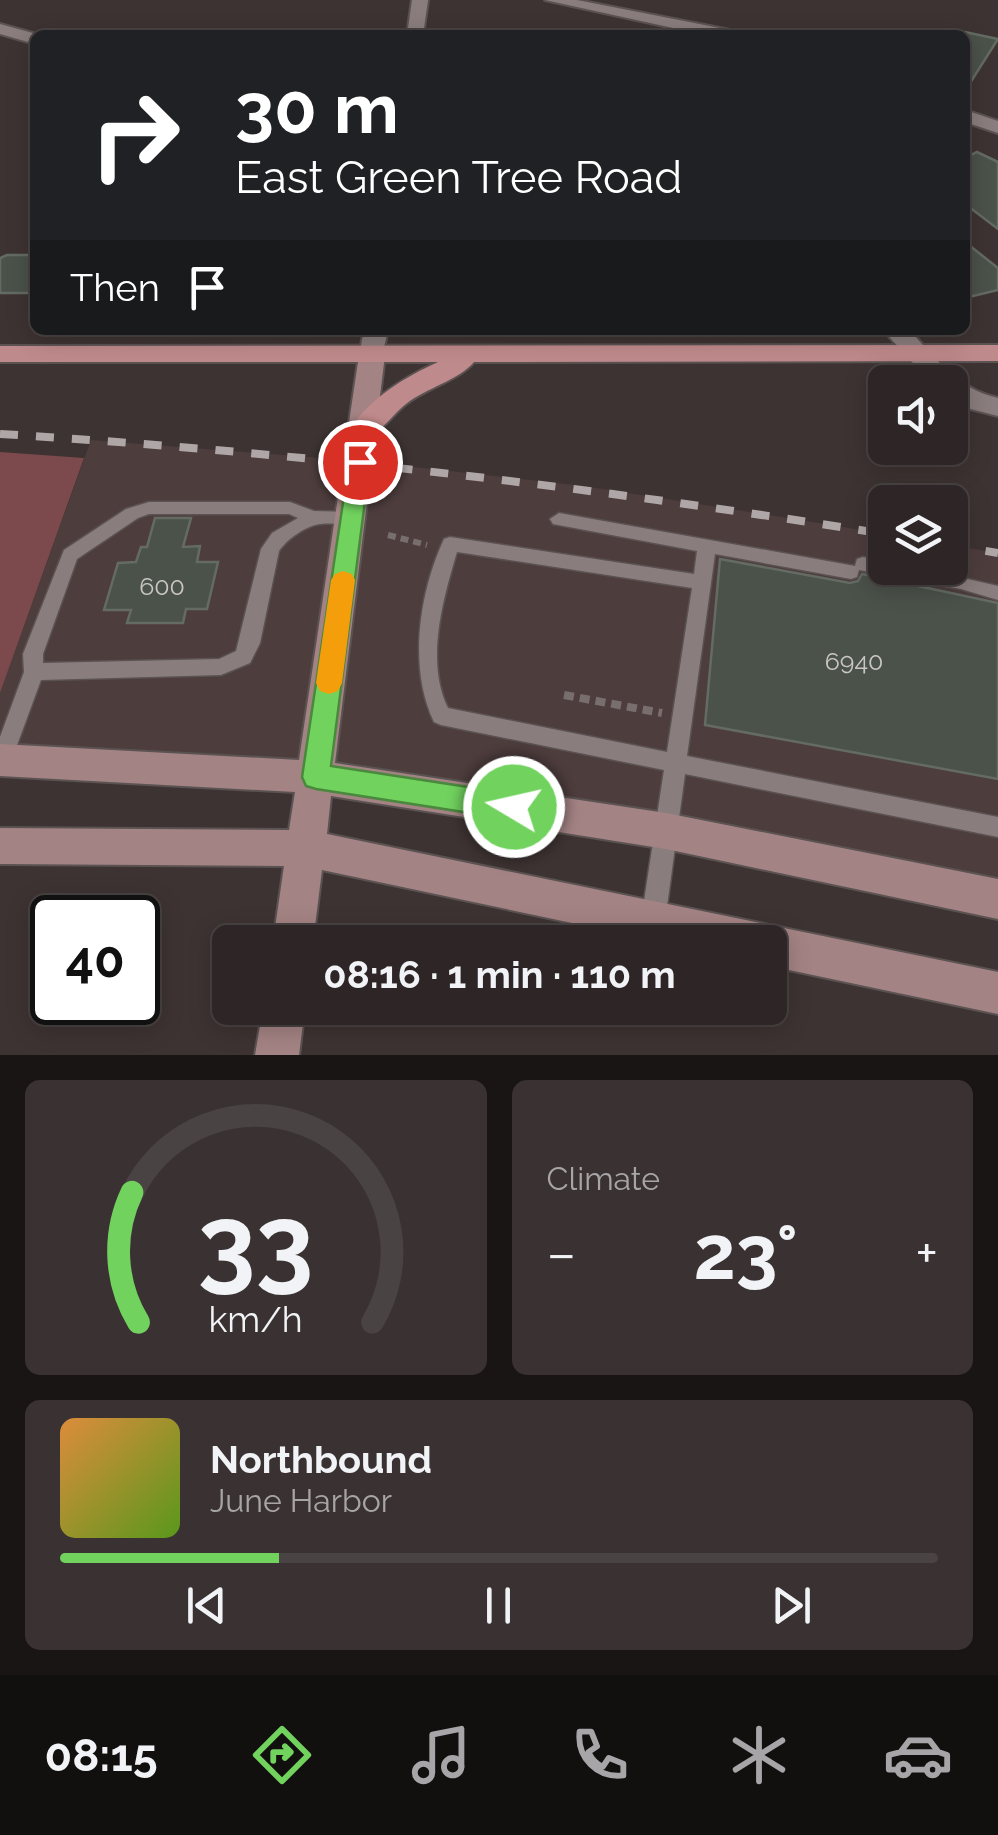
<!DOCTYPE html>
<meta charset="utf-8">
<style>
:root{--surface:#2e2626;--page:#3a3232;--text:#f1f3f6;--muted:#a7a5a7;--line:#494343;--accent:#71d25e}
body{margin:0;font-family:Raleway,sans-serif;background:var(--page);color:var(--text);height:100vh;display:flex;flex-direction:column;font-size:38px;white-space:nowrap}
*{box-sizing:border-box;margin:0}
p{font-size:32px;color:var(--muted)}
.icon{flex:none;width:55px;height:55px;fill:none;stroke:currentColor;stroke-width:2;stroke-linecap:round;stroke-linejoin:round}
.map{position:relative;height:1055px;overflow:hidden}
.drawer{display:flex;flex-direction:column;gap:25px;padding:25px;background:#191515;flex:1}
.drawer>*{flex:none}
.hud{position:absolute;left:30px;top:30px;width:940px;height:305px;border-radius:15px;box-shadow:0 5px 25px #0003,0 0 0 2px var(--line);background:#202124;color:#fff;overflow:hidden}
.fabs{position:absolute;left:868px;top:365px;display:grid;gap:20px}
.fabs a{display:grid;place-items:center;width:100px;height:100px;border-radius:15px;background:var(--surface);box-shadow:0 5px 25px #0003,0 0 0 2px var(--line);font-size:50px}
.speed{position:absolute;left:30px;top:895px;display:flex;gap:20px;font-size:50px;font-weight:700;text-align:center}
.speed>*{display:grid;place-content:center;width:130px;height:130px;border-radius:50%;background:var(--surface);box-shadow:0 5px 25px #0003,0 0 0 2px var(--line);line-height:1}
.speed .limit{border:5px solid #111;border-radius:15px;background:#fff;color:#111}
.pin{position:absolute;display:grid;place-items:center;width:85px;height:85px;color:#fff;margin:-42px;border:5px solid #fff;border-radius:50%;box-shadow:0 2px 10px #0007}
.me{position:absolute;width:110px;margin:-55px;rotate:279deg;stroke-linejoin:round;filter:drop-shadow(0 0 8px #0008)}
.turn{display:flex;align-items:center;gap:35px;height:210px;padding:0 40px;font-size:45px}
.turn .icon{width:130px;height:130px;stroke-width:2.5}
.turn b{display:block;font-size:70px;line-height:85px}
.then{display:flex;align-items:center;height:95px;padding:0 40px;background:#0003;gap:20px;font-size:38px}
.big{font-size:75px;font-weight:700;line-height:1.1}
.drawer .widget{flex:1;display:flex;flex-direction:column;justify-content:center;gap:15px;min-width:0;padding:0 35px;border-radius:15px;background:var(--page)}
.drawer .dial{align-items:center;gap:0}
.dial svg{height:260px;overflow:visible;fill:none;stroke:var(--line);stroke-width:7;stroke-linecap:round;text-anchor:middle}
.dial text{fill:var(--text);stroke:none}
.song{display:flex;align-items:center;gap:30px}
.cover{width:120px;height:120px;border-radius:15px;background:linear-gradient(135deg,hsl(30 70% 55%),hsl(90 70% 35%))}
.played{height:10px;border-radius:5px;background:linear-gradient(90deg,var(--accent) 25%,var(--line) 25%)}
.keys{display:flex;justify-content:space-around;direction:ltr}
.heat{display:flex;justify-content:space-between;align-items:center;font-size:55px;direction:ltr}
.drawer .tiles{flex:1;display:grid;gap:25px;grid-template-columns:1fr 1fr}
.widget:last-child{grid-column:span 2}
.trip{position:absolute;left:212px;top:925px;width:575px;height:100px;border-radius:15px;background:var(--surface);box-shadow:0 5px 25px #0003,0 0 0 2px var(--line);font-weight:700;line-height:100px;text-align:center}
.menu{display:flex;height:160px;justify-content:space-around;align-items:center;background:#120f0f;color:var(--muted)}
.menu .icon{width:70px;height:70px}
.menu .active{color:var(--accent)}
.menu b{font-size:45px;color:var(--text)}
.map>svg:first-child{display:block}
.built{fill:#4e3d3d}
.green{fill:#7c4a4c}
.building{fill:#4b524a;stroke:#646b63;stroke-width:2.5}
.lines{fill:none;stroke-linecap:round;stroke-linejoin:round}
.lane-casing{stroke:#5b5252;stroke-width:3}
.street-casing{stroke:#5b5252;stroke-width:4}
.secondary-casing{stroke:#5b5252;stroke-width:4}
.primary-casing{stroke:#5b5252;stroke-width:4}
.path-far1{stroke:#786e6e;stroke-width:6;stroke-dasharray:8 5;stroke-linecap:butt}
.path{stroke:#786e6e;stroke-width:8;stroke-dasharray:10 6;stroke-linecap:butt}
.lane{fill:#8a7d7d;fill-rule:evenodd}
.street{fill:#8a7d7d;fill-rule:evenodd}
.secondary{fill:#a48384;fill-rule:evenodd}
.primary{fill:#bf8a8b;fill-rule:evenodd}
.rail{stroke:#afa7a7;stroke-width:8;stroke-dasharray:18 18;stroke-linecap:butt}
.route{fill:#71d25e;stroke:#49883d;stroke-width:2.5}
.slow{fill:#f59e0b}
.labels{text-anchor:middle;stroke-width:9;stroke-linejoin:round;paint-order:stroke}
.number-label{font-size:25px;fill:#cac6c4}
</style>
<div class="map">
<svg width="998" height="1055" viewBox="0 0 998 1055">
<rect width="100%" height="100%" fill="#3e3333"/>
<!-- built -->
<path class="built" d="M91,440L360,461L583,486L794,519L885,534V568H950V545L998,553V899L666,831L0,760V693Z"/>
<!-- green -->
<path class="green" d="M0,452L84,458L0,693Z"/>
<!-- building -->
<path class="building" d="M965,32L998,39L965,91Z
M977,152L998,162V229L965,204V158Z
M965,242L998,268V290L965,298Z
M7,255H35V293H0V258Z
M155,518H191L183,547L200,546L197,562H218L207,609H186L183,623H127L131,610H104L118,563L136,562L141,547H147Z
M720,559L850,583L858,581L862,574L998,603V779L705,725Z"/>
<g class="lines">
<!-- lane casing -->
<g class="lane-casing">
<path id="lane" d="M149,502H290L314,511L352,512L361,518C350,528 336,522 321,524C307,525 287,539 279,551L260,643L250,663L221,675L41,680L9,767L0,769V737L24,672L23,654L64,550L126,509ZM149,514H289L298,518L272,533L261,549L236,651L219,659L43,663V654L77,559L138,518Z
M559,513L855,566L857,559L863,557L885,561V568H920L998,586V600L961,589L859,570L857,577L851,579L715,554L687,756L998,817V837L685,774L665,921L661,929L653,933L645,929L641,921L664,770L441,725L434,722C408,668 419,593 444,539L450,537L694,574L697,551L553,524L550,519ZM457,552L692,588L667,752L448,708C425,662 443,599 457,552Z"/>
</g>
<!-- street casing -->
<g class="street-casing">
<path id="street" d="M412,0H428L423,35H407Z
M545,0H577L730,30L738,35H705Z
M0,24L40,35H35V44L0,34Z
M965,110L998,121V133L965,122Z
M364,330H388L381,361H363L359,355Z
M883,330H909C938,360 957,389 998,398V416L955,405L950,401V382H930Z"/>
</g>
<!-- secondary casing -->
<g class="secondary-casing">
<path id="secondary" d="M372,347L385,355L335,763L666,813L998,879V919L666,849L331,796L327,834L998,972V1014L770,966V942H662L322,870L313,942H273L284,866L0,864V828L289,830L295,792L0,776V744L299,760L359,355Z
M263,1008H305L299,1055H255Z"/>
</g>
<!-- primary casing -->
<g class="primary-casing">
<path id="primary" d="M998,345V361L474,362C459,380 426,388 406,404C389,417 377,442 354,436L350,429C370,398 405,377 438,362H0V346Z"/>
</g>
<!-- path-far1 -->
<path class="path-far1" d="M388,535L427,545"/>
<!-- path -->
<path class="path" d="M564,695L662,713"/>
<!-- lane -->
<use href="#lane" class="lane"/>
<!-- street -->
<use href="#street" class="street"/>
<!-- secondary -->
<use href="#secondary" class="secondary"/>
<!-- primary -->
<use href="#primary" class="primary"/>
<!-- rail -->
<path class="rail" d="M0,434C297,452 591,487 885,534
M950,545L998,553"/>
</g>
<!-- route -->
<path class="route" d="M360,454L370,462L331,766L514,794L524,798L528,807L524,816L514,820L316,789L306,786L302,777L349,462Z"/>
<!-- slow -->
<path class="slow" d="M343,571L352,574L355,580L342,683L338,691L329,694L320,691L316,683L331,580L335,574Z"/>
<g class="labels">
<!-- number labels -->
<g class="number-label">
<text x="162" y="595">600</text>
<text x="854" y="670">6940</text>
</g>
</g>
</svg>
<div class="fabs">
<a><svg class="icon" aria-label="sound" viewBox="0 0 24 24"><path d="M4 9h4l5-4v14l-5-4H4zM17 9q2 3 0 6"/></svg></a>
<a><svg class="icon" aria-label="layers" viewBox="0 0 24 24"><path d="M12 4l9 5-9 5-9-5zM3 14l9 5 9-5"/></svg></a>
</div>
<div class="speed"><div class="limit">40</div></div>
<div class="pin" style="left:360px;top:462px;background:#d93025"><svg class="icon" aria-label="arrive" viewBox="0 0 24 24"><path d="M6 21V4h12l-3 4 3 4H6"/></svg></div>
<svg class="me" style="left:514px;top:807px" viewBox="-20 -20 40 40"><circle r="17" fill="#71d25e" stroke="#fff" stroke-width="3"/><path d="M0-11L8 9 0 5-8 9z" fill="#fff"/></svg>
<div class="trip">08:16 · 1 min · 110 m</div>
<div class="hud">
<div class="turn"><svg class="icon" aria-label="right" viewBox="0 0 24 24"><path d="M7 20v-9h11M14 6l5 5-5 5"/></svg><div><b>30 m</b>East Green Tree Road</div></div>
<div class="then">Then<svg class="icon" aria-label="arrive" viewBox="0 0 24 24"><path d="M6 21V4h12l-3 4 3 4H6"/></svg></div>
</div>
</div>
<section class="drawer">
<div class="tiles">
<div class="widget dial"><svg viewBox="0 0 100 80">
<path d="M14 69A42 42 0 1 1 86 69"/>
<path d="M14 69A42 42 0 0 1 12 29" stroke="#71d25e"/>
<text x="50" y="56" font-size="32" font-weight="700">33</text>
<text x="50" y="72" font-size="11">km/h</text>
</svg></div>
<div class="widget"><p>Climate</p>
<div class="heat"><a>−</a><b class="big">23°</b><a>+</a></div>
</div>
<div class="widget">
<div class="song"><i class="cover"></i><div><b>Northbound</b><p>June Harbor</p></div></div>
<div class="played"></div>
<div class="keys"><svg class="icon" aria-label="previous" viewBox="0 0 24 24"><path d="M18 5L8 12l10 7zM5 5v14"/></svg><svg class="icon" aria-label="pause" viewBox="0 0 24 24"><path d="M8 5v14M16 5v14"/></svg><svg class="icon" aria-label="next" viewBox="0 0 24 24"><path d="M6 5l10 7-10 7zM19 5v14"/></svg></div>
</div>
</div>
</section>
<nav class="menu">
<b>08:15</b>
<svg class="icon active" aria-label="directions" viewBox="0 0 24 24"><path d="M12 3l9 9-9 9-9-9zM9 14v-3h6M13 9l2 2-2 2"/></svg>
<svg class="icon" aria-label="music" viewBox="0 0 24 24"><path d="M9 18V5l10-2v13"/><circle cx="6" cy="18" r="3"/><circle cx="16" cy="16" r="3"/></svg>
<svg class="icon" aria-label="phone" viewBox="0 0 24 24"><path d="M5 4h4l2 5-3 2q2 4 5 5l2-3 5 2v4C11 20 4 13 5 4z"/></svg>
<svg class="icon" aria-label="climate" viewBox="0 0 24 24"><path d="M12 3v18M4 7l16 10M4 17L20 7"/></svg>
<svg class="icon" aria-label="car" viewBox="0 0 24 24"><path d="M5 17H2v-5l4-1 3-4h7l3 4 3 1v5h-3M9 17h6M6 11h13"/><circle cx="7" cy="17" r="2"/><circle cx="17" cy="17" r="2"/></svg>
</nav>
